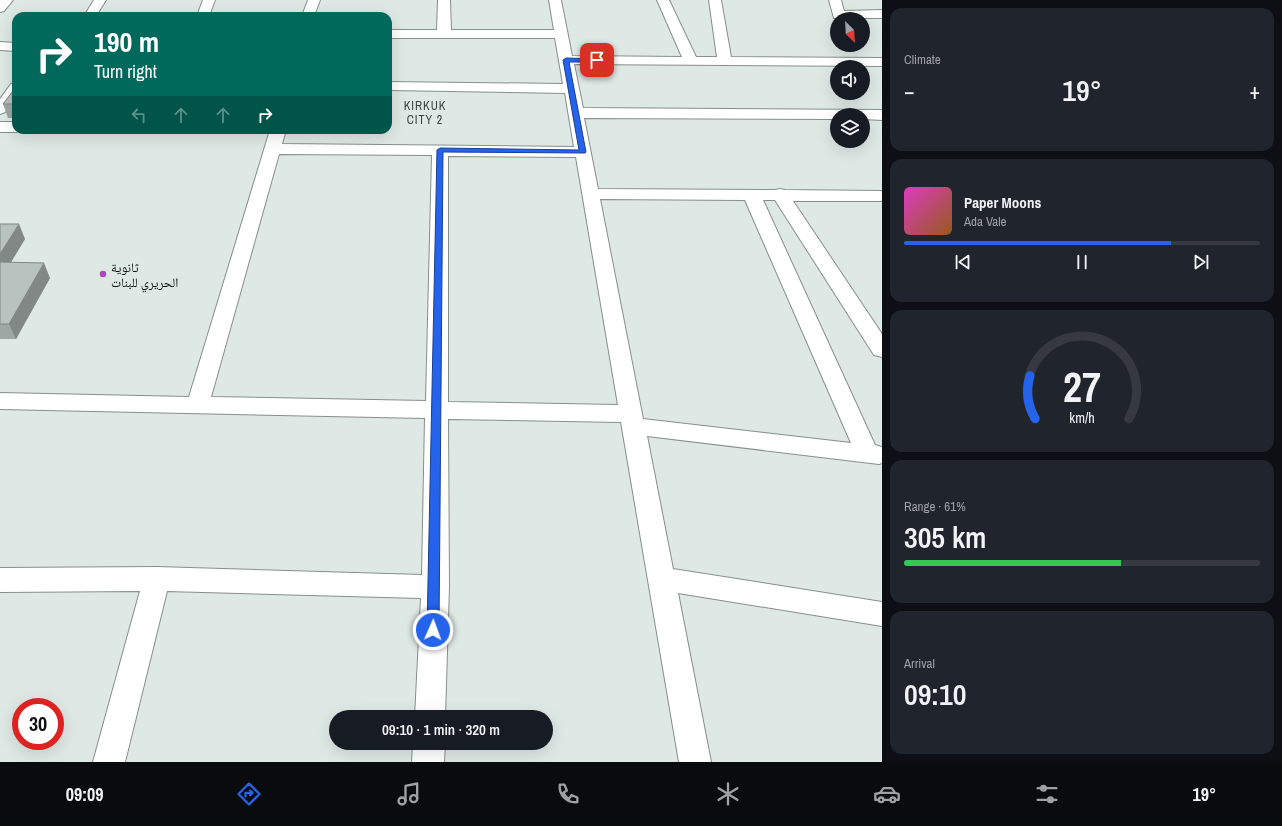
<!DOCTYPE html>
<meta charset="utf-8">
<style>
:root{--surface:#171b24;--page:#20242c;--text:#f1f3f6;--muted:#9ea1a6;--line:#363941;--accent:#2563eb}
body{margin:0;font-family:"Archivo Narrow","Noto Naskh Arabic",sans-serif;background:var(--page);color:var(--text);height:100vh;display:flex;flex-direction:column;font-size:15px;white-space:nowrap}
*{box-sizing:border-box;margin:0}
p{font-size:13px;color:var(--muted)}
.icon{flex:none;width:22px;height:22px;fill:none;stroke:currentColor;stroke-width:2;stroke-linecap:round;stroke-linejoin:round}
.map{position:relative;flex:1;overflow:hidden}
.sheet{display:flex;flex-direction:column;gap:8px;padding:8px;background:#0d0f14;width:400px}
.sheet>*{flex:none}
.banner{position:absolute;left:12px;top:12px;width:380px;height:122px;border-radius:12px;box-shadow:0 4px 16px #0002;background:#00695c;color:#fff;overflow:hidden}
.needle{width:26px;rotate:156deg}
.buttons{position:absolute;left:830px;top:12px;display:grid;gap:8px}
.buttons a{display:grid;place-items:center;width:40px;height:40px;border-radius:50%;background:var(--surface);box-shadow:0 4px 16px #0002;font-size:20px}
.speed{position:absolute;left:12px;top:698px;display:flex;gap:8px;font-size:20px;font-weight:700;text-align:center}
.speed>*{display:grid;place-content:center;width:52px;height:52px;border-radius:50%;background:var(--surface);box-shadow:0 4px 16px #0002;line-height:1}
.speed .limit{border:6px solid #d22;background:#fff;color:#111}
.pin{position:absolute;display:grid;place-items:center;width:34px;height:34px;color:#fff;margin:-17px;border-radius:8px;box-shadow:0 2px 6px #0006}
.me{position:absolute;width:44px;margin:-22px;rotate:2deg;stroke-linejoin:round;filter:drop-shadow(0 0 3px #0008)}
.turn{display:flex;align-items:center;gap:14px;height:84px;padding:0 16px;font-size:18px}
.turn .icon{width:52px;height:52px;stroke-width:2.5}
.turn b{display:block;font-size:28px;line-height:34px}
.lanes{display:flex;align-items:center;height:38px;padding:0 16px;background:#0003;justify-content:center;gap:20px;direction:ltr}
.lanes .off{opacity:.35}
.big{font-size:30px;font-weight:600;line-height:1.1}
.sheet .widget{flex:1;display:flex;flex-direction:column;justify-content:center;gap:6px;min-width:0;padding:0 14px;border-radius:12px;background:var(--page)}
.sheet .dial{align-items:center;gap:0}
.dial svg{height:104px;overflow:visible;fill:none;stroke:var(--line);stroke-width:7;stroke-linecap:round;text-anchor:middle}
.dial text{fill:var(--text);stroke:none}
.song{display:flex;align-items:center;gap:12px}
.cover{width:48px;height:48px;border-radius:6px;background:linear-gradient(135deg,hsl(310 70% 55%),hsl(30 70% 35%))}
.played{height:4px;border-radius:2px;background:linear-gradient(90deg,var(--accent) 75%,var(--line) 75%)}
.keys{display:flex;justify-content:space-around;direction:ltr}
.heat{display:flex;justify-content:space-between;align-items:center;font-size:22px;direction:ltr}
.charge{height:6px;border-radius:3px;background:linear-gradient(90deg,#34c759 61%,var(--line) 0)}
.trip{position:absolute;left:329px;top:710px;width:224px;height:40px;border-radius:20px;background:var(--surface);box-shadow:0 4px 16px #0002;font-weight:600;line-height:40px;text-align:center}
.dock{display:flex;height:64px;justify-content:space-around;align-items:center;background:#090b0e;color:var(--muted)}
.dock .icon{width:28px;height:28px}
.dock .on{color:var(--accent)}
.dock b{font-size:18px;color:var(--text)}
main{display:flex;flex:1;min-height:0}
.map>svg:first-child{display:block}
.lines{fill:none;stroke-linecap:round;stroke-linejoin:round}
.street-casing{stroke:#868f8c;stroke-width:2}
.street{fill:#fff;fill-rule:evenodd}
.wall{fill:#9ea7a3}
.shaded-wall{fill:#818885}
.building{fill:#b8c2be;stroke:#818885}
.route{fill:#2563eb;stroke:#184099}
.poi-dot{fill:#a64cb8;stroke:#dee8e4;stroke-width:1.5}
.labels{text-anchor:middle;stroke-width:4;stroke-linejoin:round;paint-order:stroke}
.far-neighbourhood-label{font-size:12px;letter-spacing:1px;fill:#39413e;stroke:#dee8e4}
.poi-label{font-size:13px;fill:#0c100e;stroke:#dee8e4;text-anchor:start}
</style>
<main>
<div class="map">
<svg width="882" height="762" viewBox="0 0 882 762">
<rect width="100%" height="100%" fill="#dee8e4"/>
<g class="lines">
<!-- street casing -->
<g class="street-casing">
<path id="street" d="M0,0H13L4,11L0,12Z
M94,0H106L96,16H84Z
M203,0H215L209,16H197Z
M308,0H320L314,16H302Z
M438,0H450L451,30H554L549,0H561L572,56L682,57L657,0H669L696,57H717L709,0H721L731,57L882,58V66L574,64L583,108L882,110V120L863,119V115H837V119L584,118L598,189L775,190L780,189L785,190L882,191V201H793L882,334V357L874,355L775,200H763L875,445L882,447V463L879,464L647,436L673,569L882,602V626L678,593L711,762H679L621,422L448,419L449,587L445,717H415L421,598L167,591L125,762H93L140,591L0,592V568L157,567L422,575L425,418L0,409V393L189,397L270,130H286L282,144L574,147L565,93L388,90V82L563,84L555,38H388V30H437ZM279,154L432,155L426,401L211,397ZM448,156L576,157L618,405L448,402ZM600,199L745,200L851,443L643,419Z
M829,0H841L844,11L882,10V18H834Z
M0,42L16,43V51L0,50Z
M16,83V97L5,112L0,114V99L11,84Z
M0,122H16V130H22L16,132H0Z
M413,743H445L444,762H412Z"/>
</g>
<!-- street -->
<use href="#street" class="street"/>
</g>
<!-- wall -->
<path class="wall" d="M16,87V118H8L3,104Z
M0,224L25,239L11,262L50,278L16,339H0Z"/>
<!-- shaded-wall -->
<path class="shaded-wall" d="M19,224L25,239L2,277L0,273V254Z
M44,263L50,278L16,339L9,324Z"/>
<!-- building -->
<path class="building" d="M16,87V104H3Z
M0,224H19L0,254Z
M0,262L44,263L9,324H0Z"/>
<!-- route -->
<path class="route" d="M566,58L597,59L600,60L597,62H569L586,152L585,153L443,152L439,630L437,634L433,636L429,634L427,630L437,150L440,148L579,150L563,60Z"/>
<!-- markers -->
<circle class="poi-dot" cx="103" cy="274" r="4"/>
<g class="labels">
<!-- far-neighbourhood labels -->
<g class="far-neighbourhood-label">
<text x="425" y="110">KIRKUK<tspan x="425" dy="14">CITY 2</tspan></text>
</g>
<!-- poi labels -->
<g class="poi-label">
<text x="111" y="272">ثانوية<tspan x="111" dy="15">الحريري للبنات</tspan></text>
</g>
</g>
</svg>
<div class="buttons">
<a><svg class="needle" viewBox="-14 -14 28 28"><path d="M0-13l5 13h-10z" fill="#e53935"/><path d="M0 13l5-13h-10z" fill="#9ea1a6"/></svg></a>
<a><svg class="icon" aria-label="sound" viewBox="0 0 24 24"><path d="M4 9h4l5-4v14l-5-4H4zM17 9q2 3 0 6"/></svg></a>
<a><svg class="icon" aria-label="layers" viewBox="0 0 24 24"><path d="M12 4l9 5-9 5-9-5zM3 14l9 5 9-5"/></svg></a>
</div>
<div class="speed"><div class="limit">30</div></div>
<div class="pin" style="left:597px;top:60px;background:#d93025"><svg class="icon" aria-label="arrive" viewBox="0 0 24 24"><path d="M6 21V4h12l-3 4 3 4H6"/></svg></div>
<svg class="me" style="left:433px;top:630px" viewBox="-20 -20 40 40"><circle r="17" fill="#2563eb" stroke="#fff" stroke-width="3"/><path d="M0-11L8 9 0 5-8 9z" fill="#fff"/></svg>
<div class="trip">09:10 · 1 min · 320 m</div>
<div class="banner">
<div class="turn"><svg class="icon" aria-label="right" viewBox="0 0 24 24"><path d="M7 20v-9h11M14 6l5 5-5 5"/></svg><div><b>190 m</b>Turn right</div></div>
<div class="lanes"><svg class="icon off" aria-label="left" viewBox="0 0 24 24"><path d="M17 20v-9H6M10 6l-5 5 5 5"/></svg><svg class="icon off" aria-label="ahead" viewBox="0 0 24 24"><path d="M12 20V5M6 11l6-6 6 6"/></svg><svg class="icon off" aria-label="ahead" viewBox="0 0 24 24"><path d="M12 20V5M6 11l6-6 6 6"/></svg><svg class="icon" aria-label="right" viewBox="0 0 24 24"><path d="M7 20v-9h11M14 6l5 5-5 5"/></svg></div>
</div>
</div>
<section class="sheet">
<div class="widget"><p>Climate</p>
<div class="heat"><a>−</a><b class="big">19°</b><a>+</a></div>
</div>
<div class="widget">
<div class="song"><i class="cover"></i><div><b>Paper Moons</b><p>Ada Vale</p></div></div>
<div class="played"></div>
<div class="keys"><svg class="icon" aria-label="previous" viewBox="0 0 24 24"><path d="M18 5L8 12l10 7zM5 5v14"/></svg><svg class="icon" aria-label="pause" viewBox="0 0 24 24"><path d="M8 5v14M16 5v14"/></svg><svg class="icon" aria-label="next" viewBox="0 0 24 24"><path d="M6 5l10 7-10 7zM19 5v14"/></svg></div>
</div>
<div class="widget dial"><svg viewBox="0 0 100 80">
<path d="M14 69A42 42 0 1 1 86 69"/>
<path d="M14 69A42 42 0 0 1 10 36" stroke="#2563eb"/>
<text x="50" y="56" font-size="32" font-weight="700">27</text>
<text x="50" y="72" font-size="11">km/h</text>
</svg></div>
<div class="widget"><p>Range · 61%</p><b class="big">305 km</b><div class="charge"></div></div>
<div class="widget"><p>Arrival</p><b class="big">09:10</b></div>
</section>
</main>
<nav class="dock">
<b>09:09</b>
<svg class="icon on" aria-label="directions" viewBox="0 0 24 24"><path d="M12 3l9 9-9 9-9-9zM9 14v-3h6M13 9l2 2-2 2"/></svg>
<svg class="icon" aria-label="music" viewBox="0 0 24 24"><path d="M9 18V5l10-2v13"/><circle cx="6" cy="18" r="3"/><circle cx="16" cy="16" r="3"/></svg>
<svg class="icon" aria-label="phone" viewBox="0 0 24 24"><path d="M5 4h4l2 5-3 2q2 4 5 5l2-3 5 2v4C11 20 4 13 5 4z"/></svg>
<svg class="icon" aria-label="climate" viewBox="0 0 24 24"><path d="M12 3v18M4 7l16 10M4 17L20 7"/></svg>
<svg class="icon" aria-label="car" viewBox="0 0 24 24"><path d="M5 17H2v-5l4-1 3-4h7l3 4 3 1v5h-3M9 17h6M6 11h13"/><circle cx="7" cy="17" r="2"/><circle cx="17" cy="17" r="2"/></svg>
<svg class="icon" aria-label="filters" viewBox="0 0 24 24"><path d="M4 7h16M4 17h16"/><circle cx="9" cy="7" r="2"/><circle cx="15" cy="17" r="2"/></svg>
<b>19°</b>
</nav>
